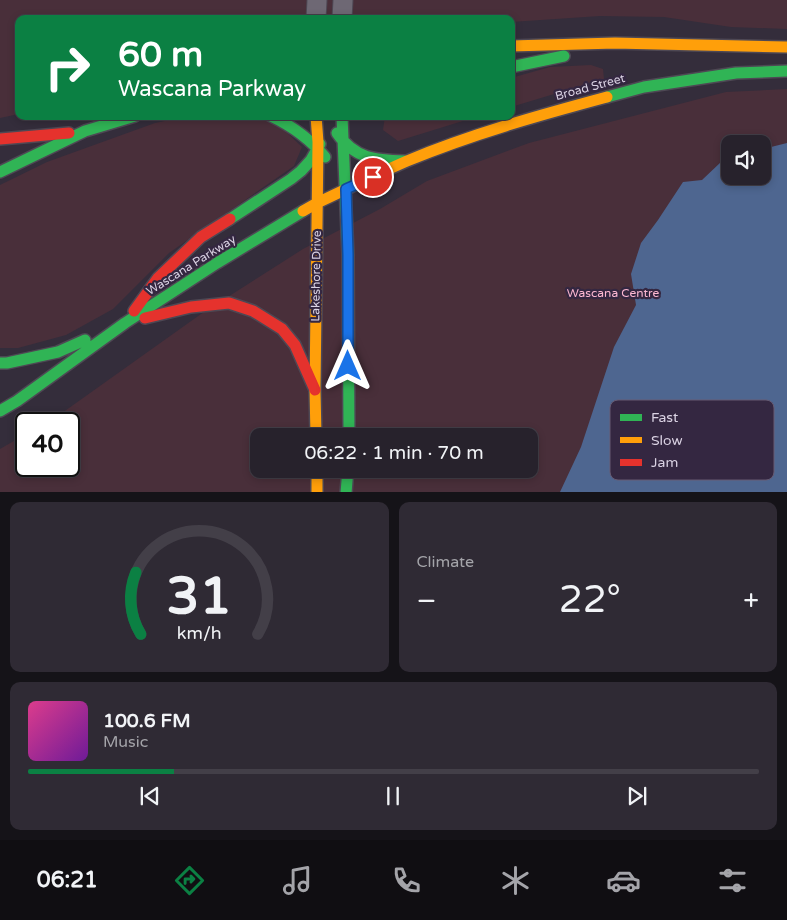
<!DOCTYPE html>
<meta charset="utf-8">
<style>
:root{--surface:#27222c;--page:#2f2a34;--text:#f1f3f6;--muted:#a4a4a9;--line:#433f48;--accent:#0b8043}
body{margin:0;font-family:"Varela Round",sans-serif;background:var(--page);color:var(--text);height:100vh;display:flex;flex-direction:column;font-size:19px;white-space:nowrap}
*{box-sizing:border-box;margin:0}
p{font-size:16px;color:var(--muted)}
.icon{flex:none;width:28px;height:28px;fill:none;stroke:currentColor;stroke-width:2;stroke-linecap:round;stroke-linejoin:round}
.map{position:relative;height:492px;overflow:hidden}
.side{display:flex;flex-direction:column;gap:10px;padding:10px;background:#151318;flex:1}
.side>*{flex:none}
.banner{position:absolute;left:15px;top:15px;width:500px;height:105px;border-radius:10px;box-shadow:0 2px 8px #0003,0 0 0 1px var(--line);background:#0b8043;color:#fff;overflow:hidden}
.tools{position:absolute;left:721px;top:135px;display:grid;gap:10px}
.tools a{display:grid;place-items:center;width:50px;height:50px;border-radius:10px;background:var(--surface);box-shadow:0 2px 8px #0003,0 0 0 1px var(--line);font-size:25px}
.speed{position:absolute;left:15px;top:412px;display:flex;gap:10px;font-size:25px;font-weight:700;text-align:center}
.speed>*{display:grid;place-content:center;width:65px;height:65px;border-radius:50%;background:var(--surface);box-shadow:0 2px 8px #0003,0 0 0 1px var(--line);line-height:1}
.speed .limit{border:2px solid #111;border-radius:8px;background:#fff;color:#111}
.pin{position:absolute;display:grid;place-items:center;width:42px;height:42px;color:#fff;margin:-21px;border:2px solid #fff;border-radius:50%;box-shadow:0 1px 5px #0007}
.me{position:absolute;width:55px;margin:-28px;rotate:0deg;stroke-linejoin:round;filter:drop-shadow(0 0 4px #0008)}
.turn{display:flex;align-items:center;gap:18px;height:105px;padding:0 20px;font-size:22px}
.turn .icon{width:65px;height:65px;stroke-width:2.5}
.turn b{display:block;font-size:35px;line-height:42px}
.big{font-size:38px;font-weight:600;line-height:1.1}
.side .widget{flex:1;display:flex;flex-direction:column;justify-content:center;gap:8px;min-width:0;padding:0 18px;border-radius:10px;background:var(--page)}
.side .dial{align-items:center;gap:0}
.dial svg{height:130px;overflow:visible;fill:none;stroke:var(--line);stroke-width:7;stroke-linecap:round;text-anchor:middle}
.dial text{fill:var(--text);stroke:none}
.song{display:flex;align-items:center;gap:15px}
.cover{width:60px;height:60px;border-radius:8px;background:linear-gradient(135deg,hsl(330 70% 55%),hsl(280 70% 35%))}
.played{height:5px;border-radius:2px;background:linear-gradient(90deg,var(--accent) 20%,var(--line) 20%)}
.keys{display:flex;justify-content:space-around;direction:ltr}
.heat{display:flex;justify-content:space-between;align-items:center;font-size:28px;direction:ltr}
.side .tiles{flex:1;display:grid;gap:10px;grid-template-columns:1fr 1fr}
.widget:last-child{grid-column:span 2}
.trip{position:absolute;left:250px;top:428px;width:288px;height:50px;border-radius:10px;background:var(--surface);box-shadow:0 2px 8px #0003,0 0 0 1px var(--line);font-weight:600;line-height:50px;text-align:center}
.dock{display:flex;height:80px;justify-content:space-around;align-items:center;background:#100e12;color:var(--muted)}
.dock .icon{width:35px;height:35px}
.dock .current{color:var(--accent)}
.dock b{font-size:22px;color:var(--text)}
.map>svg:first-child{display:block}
.green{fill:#492f3a;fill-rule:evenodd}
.water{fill:#4e6690}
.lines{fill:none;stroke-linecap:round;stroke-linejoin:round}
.street-casing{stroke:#4e4854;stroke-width:21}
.fast-casing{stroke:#4e4854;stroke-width:14}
.slow-casing{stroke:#4e4854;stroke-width:14}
.jam-casing{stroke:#4e4854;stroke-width:14}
.street{stroke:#6e6874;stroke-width:19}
.fast{stroke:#30b455;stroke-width:11}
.slow{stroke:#ff9f0a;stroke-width:11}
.jam{stroke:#e5322d;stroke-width:11}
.route-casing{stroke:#114b97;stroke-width:12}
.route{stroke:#1a73e8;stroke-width:9}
.labels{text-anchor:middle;stroke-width:4.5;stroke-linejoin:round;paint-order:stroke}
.street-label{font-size:12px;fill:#dad2e3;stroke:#342741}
.park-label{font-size:12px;fill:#fdb8d2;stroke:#342741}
.key{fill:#342741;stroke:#665a72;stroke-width:1}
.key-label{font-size:14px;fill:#dad2e3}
</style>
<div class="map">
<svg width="787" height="493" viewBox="0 0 787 493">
<rect width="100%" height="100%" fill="#342d3b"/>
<!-- green -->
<path class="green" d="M0,0H787V29L731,27L664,17L600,16L511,22V19H19V114L0,118Z
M591,65L603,69L604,79L511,107V78L550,67Z
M787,89V492H0V449L26,434V466H69V424H45L55,418L201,314L303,249L380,209L427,181L529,143L726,92ZM730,144H762V176H730ZM259,436H529V469H259Z
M189,116H256L279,125L302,147L294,166L169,253L113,309L66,335L18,348H0V185L47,162L155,123Z
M385,116H479L398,141L383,130Z"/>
<!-- water -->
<path class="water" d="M787,143V492H560L581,447L614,347L636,305L631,274L641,243L658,220L683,182L702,180L721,162L730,163V176H762L763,149Z"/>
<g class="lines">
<!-- street casing -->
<g class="street-casing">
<path id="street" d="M316,19L317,0
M342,19L343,0"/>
</g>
<!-- fast casing -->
<g class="fast-casing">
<path id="fast" d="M511,67L564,56
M607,97L644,87L736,73L787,71
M271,116C292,126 310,139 325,157
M342,116L348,255L349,436
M337,133C355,159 375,160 405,161
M0,172L85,131L135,116
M230,219L291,179L301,171L311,160L320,144
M0,363H7L58,352L85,340
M0,411L17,401L125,323L217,263L303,211
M346,493L348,469"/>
</g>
<!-- slow casing -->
<g class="slow-casing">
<path id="slow" d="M511,46L615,43L787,47
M316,116L318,142L315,390L316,436
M303,211L317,203C347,189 377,174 407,161C472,134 540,115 607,97
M317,469V493"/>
</g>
<!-- jam casing -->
<g class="jam-casing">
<path id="jam" d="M0,139L69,133
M134,311L158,278L201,237L230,219
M145,318L191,307L229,303L253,311L282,329L295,345L315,390"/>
</g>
<!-- street -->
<use href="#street" class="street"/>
<!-- fast -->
<use href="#fast" class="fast"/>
<!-- slow -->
<use href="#slow" class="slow"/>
<!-- jam -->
<use href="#jam" class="jam"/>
</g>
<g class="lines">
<!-- route casing -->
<g class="route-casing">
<path id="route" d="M348,366V255L346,189L373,177"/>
</g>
<!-- route -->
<use href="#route" class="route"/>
</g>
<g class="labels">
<!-- street labels -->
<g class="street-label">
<text transform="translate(590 87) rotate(-15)" y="4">Broad Street</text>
<text transform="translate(191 265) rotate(-32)" y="4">Wascana Parkway</text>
<text transform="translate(316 276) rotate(-89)" y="4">Lakeshore Drive</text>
</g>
<!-- park labels -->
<g class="park-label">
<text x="613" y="297">Wascana Centre</text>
</g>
</g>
<!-- legend -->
<rect x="610" y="400" width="164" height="80" rx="8" class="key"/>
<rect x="620" y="414" width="22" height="7" fill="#30b455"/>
<rect x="620" y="437" width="22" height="6" fill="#ff9f0a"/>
<rect x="620" y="459" width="22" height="7" fill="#e5322d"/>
<g class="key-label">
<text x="651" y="422">Fast</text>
<text x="651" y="445">Slow</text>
<text x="651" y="467">Jam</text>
</g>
</svg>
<div class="tools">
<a><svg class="icon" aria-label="sound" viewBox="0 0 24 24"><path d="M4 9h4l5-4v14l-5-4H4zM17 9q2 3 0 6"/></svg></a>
</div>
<div class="speed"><div class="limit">40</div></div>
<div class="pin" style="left:373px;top:177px;background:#d93025"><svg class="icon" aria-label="arrive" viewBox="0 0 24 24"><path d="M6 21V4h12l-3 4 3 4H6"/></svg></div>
<svg class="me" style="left:348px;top:366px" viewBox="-20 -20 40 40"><path d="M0-17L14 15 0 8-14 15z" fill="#1a73e8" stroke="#fff" stroke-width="4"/></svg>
<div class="trip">06:22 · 1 min · 70 m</div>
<div class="banner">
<div class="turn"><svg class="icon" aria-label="right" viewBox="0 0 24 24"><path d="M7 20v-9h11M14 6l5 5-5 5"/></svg><div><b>60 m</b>Wascana Parkway</div></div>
</div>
</div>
<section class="side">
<div class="tiles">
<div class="widget dial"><svg viewBox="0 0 100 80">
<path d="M14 69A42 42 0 1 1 86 69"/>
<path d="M14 69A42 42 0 0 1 11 31" stroke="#0b8043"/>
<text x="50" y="56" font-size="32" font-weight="700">31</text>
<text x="50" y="72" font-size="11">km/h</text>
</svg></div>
<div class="widget"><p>Climate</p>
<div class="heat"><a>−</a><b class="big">22°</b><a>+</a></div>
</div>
<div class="widget">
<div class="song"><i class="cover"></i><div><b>100.6 FM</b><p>Music</p></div></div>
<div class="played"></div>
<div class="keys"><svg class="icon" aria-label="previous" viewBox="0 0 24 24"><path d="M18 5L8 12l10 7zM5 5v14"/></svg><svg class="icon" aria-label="pause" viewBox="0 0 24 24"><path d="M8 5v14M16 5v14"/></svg><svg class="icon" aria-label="next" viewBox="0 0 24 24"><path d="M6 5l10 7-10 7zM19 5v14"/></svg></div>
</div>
</div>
</section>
<nav class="dock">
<b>06:21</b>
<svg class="icon current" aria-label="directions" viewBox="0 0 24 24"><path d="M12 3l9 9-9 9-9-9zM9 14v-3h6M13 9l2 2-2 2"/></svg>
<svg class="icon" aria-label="music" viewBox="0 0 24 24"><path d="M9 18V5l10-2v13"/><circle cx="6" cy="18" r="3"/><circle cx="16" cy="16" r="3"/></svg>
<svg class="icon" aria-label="phone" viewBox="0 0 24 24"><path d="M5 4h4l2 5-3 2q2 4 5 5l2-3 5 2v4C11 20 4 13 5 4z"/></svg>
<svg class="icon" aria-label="climate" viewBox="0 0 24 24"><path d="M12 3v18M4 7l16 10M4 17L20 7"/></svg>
<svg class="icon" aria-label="car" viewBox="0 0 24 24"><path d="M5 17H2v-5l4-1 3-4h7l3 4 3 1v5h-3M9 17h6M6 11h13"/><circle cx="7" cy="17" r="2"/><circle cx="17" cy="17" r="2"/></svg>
<svg class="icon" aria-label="filters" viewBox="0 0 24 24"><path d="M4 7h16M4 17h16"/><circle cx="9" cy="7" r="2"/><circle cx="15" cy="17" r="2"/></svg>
</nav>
